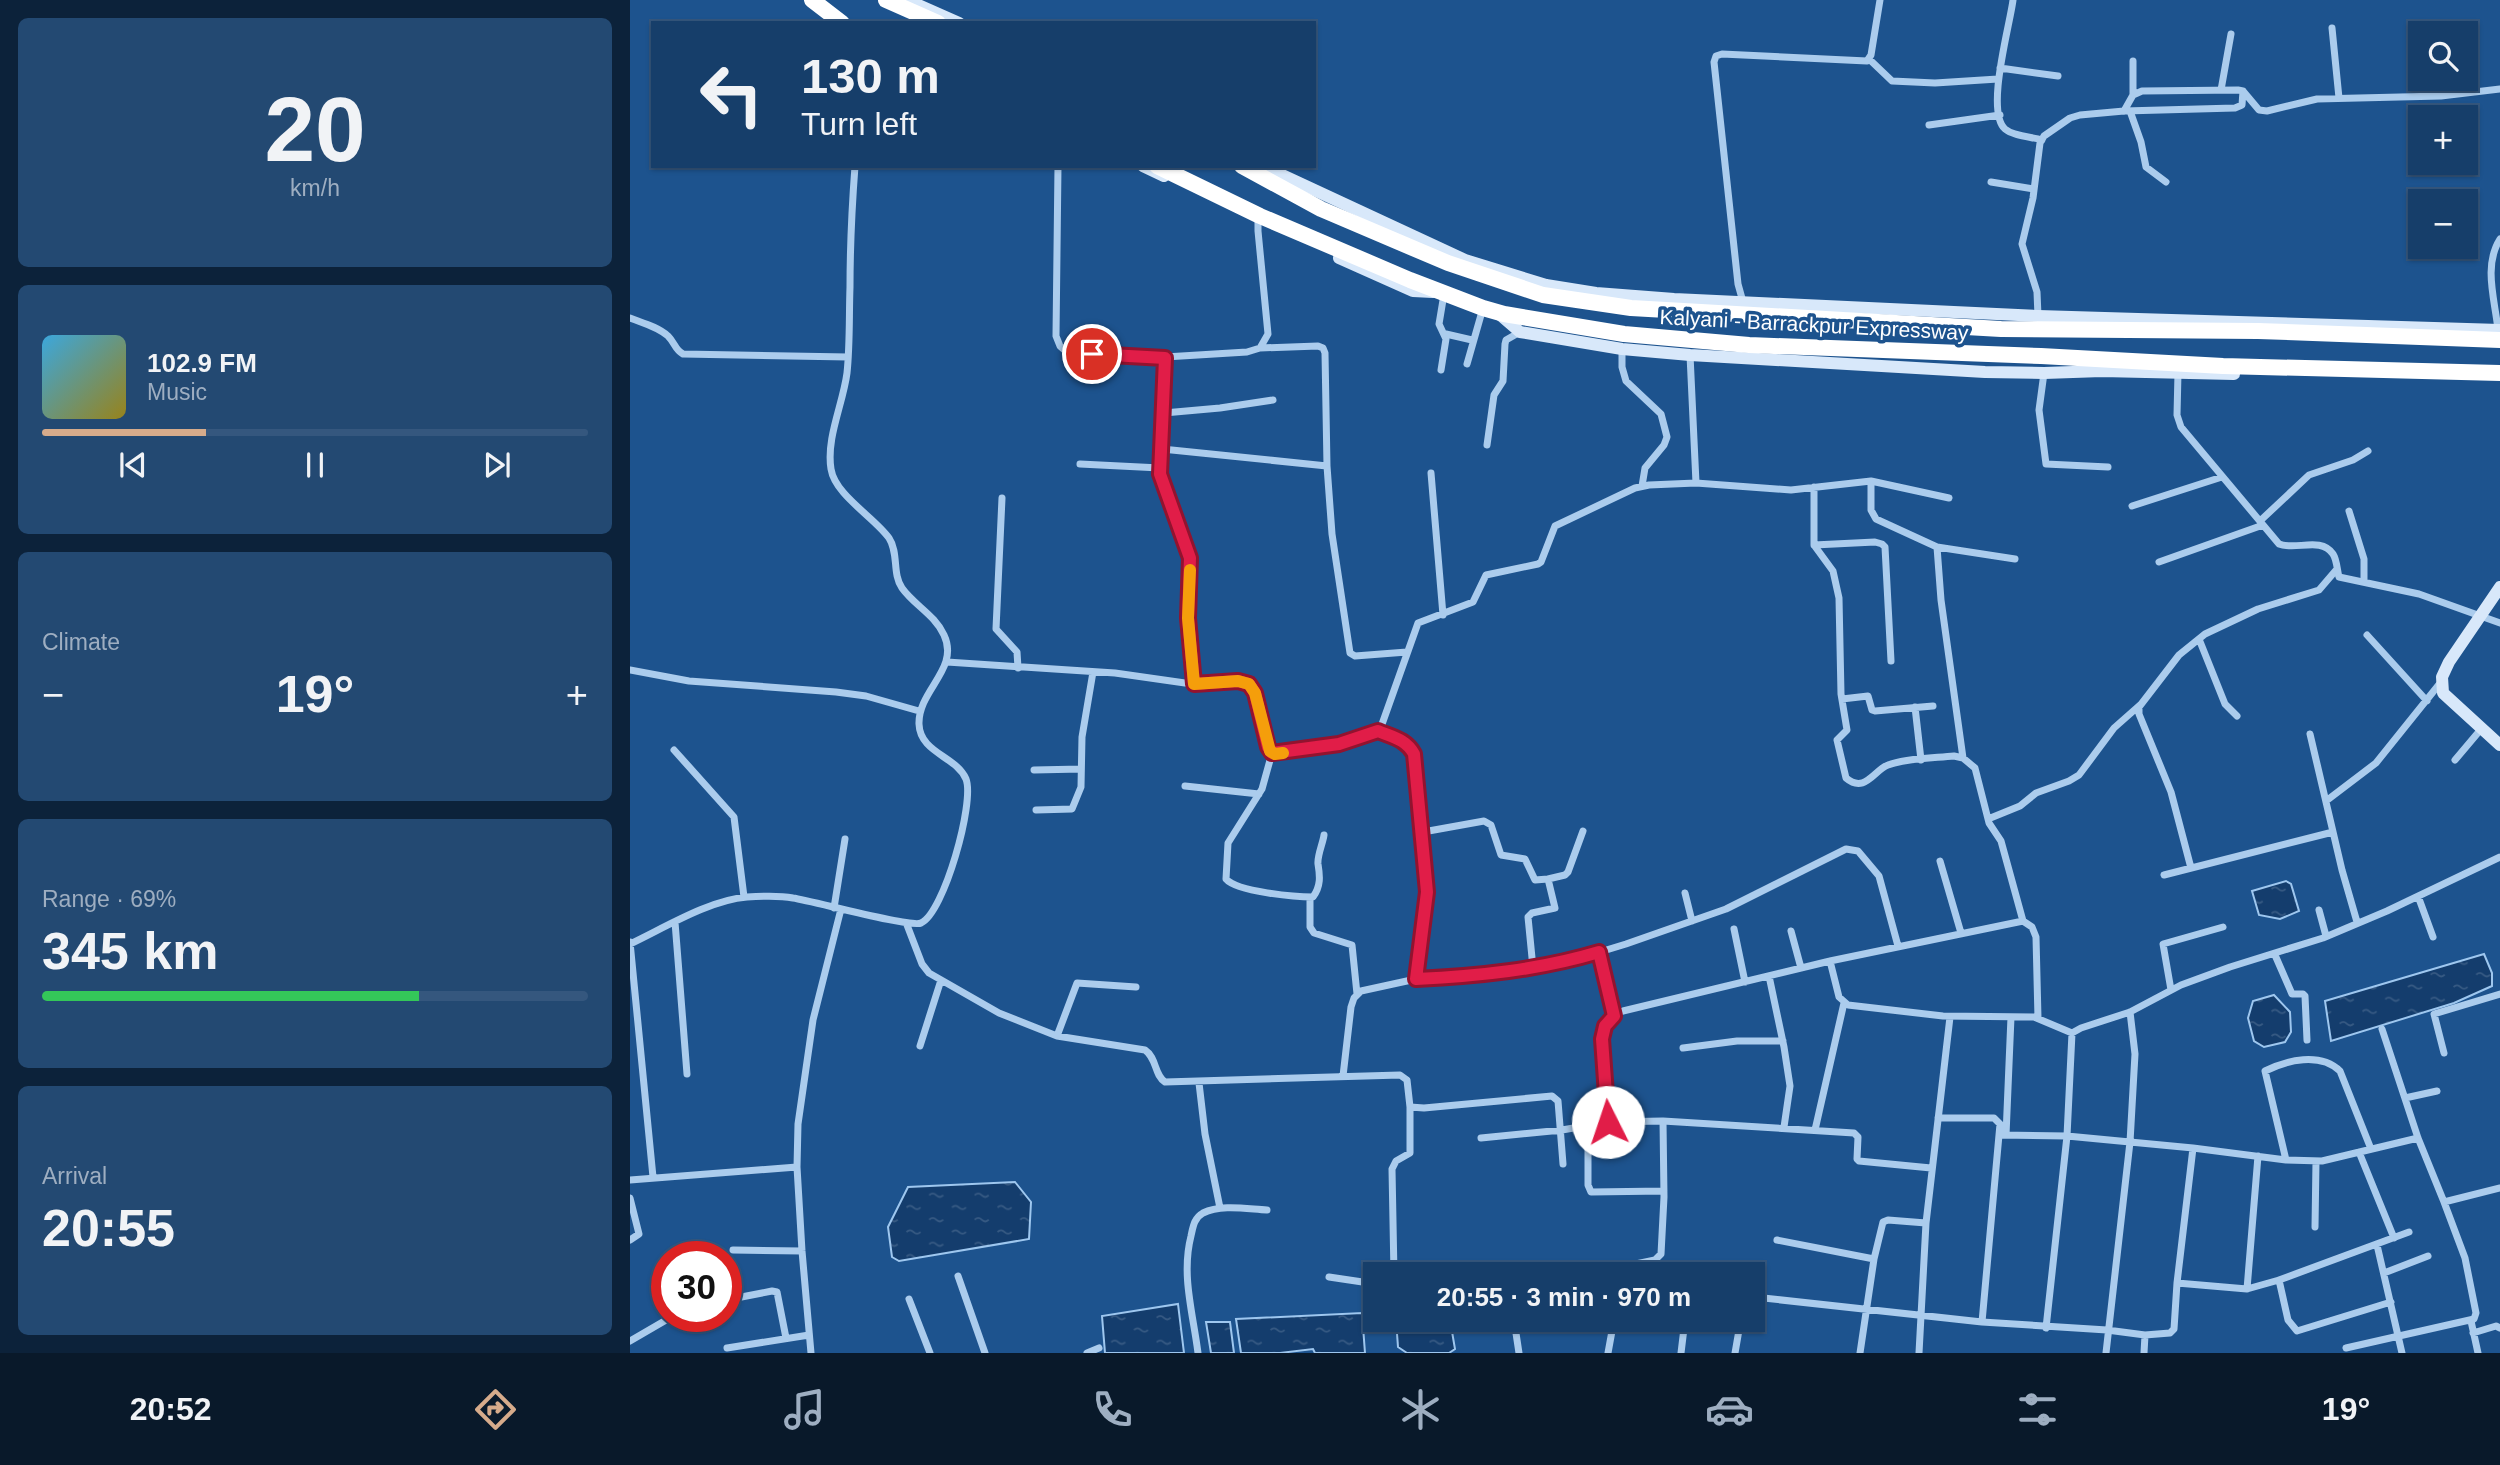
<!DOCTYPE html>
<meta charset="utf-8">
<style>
:root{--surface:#163e6a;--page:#234972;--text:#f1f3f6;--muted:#9eaec1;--line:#35577e;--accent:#d6ab8b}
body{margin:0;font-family:Helvetica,sans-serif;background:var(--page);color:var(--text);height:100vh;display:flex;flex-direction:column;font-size:26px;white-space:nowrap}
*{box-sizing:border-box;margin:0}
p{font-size:23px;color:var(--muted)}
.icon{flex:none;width:38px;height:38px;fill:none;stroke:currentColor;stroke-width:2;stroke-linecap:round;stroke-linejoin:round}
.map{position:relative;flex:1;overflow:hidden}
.drawer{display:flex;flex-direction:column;gap:18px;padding:18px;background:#0c223a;width:630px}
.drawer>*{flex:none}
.guide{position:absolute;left:21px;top:21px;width:665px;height:147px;border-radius:0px;box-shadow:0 2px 5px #0004,0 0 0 2px var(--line);background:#163e6a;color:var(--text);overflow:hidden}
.fabs{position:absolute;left:1778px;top:21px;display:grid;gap:14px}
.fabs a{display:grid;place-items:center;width:70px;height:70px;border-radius:0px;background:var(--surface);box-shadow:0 2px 5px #0004,0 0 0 2px var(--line);font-size:35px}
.speed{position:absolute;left:21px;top:1241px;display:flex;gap:14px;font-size:35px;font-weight:700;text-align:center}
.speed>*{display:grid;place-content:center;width:91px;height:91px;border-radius:50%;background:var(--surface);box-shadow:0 2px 5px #0004,0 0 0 2px var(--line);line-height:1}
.speed .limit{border:10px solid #d22;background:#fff;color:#111}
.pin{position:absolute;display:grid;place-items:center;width:60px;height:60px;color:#fff;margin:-30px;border:4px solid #fff;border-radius:50%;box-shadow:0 2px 7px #0007}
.me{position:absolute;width:77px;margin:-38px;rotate:356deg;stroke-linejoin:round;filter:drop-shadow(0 0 5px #0008)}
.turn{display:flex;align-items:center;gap:24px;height:147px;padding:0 35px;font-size:32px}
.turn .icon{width:91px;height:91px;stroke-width:2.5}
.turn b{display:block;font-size:49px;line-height:60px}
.big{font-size:52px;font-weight:700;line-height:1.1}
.drawer .widget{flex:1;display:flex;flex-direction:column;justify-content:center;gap:10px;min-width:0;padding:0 24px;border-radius:10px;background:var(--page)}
.drawer .dial{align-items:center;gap:0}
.dial b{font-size:91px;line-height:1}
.song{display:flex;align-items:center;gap:21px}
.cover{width:84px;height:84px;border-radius:10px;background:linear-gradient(135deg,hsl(200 70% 55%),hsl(50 70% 35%))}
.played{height:7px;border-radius:4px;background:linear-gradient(90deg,var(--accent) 30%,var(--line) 30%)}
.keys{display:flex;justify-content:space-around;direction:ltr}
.heat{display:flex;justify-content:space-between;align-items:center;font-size:38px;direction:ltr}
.charge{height:10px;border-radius:5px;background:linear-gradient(90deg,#34c759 69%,var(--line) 0)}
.trip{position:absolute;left:733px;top:1262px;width:402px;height:70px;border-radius:0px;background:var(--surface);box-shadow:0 2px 5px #0004,0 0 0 2px var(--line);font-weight:700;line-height:70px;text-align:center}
.tab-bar{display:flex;height:112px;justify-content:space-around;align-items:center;background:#09192a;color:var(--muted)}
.tab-bar .icon{width:49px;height:49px}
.tab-bar .active{color:var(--accent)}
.tab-bar b{font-size:32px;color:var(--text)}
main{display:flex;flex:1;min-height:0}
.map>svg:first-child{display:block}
.water{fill:url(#water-ripples);stroke:#9ec7ef;stroke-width:2}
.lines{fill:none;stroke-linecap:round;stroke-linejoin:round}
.street{stroke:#abcced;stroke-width:7}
.secondary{stroke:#d8e8fa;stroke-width:12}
.highway{stroke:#fff;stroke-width:16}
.route-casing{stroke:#92132f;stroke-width:18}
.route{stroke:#e11d48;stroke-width:12}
.slow{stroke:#f59e0b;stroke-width:12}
.labels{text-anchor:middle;stroke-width:7;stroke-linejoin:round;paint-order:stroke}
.street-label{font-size:21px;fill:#fff;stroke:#1d538e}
</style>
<main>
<section class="drawer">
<div class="widget dial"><b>20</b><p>km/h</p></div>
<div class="widget">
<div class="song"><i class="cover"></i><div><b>102.9 FM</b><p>Music</p></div></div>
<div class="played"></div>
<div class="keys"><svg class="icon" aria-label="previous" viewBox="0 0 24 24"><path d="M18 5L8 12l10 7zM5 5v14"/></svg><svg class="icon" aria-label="pause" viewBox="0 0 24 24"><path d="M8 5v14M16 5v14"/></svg><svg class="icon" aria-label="next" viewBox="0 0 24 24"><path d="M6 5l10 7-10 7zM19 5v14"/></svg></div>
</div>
<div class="widget"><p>Climate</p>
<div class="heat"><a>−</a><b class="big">19°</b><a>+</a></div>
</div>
<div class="widget"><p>Range · 69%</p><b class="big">345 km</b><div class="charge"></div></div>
<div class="widget"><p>Arrival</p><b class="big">20:55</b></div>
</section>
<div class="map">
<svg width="1870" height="1353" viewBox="0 0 1870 1353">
<defs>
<pattern id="water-ripples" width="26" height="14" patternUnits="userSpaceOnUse" patternTransform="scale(1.75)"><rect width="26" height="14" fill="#143d6d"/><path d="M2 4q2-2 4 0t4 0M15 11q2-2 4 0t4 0" fill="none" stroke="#375a83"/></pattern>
</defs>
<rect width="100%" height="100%" fill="#1d538e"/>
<!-- water -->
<path class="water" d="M1656,881L1661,884L1669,911L1650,919L1629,915L1622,891Z
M1854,954L1862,973V986L1824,1003L1701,1041L1695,1001Z
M1644,995L1660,1012L1661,1032L1655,1042L1634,1047L1624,1041L1618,1018L1623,1001Z
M385,1182L401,1202L399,1239L269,1261L262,1257L258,1227L278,1187Z
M548,1304L554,1353H475L472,1316Z
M732,1313L735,1353H685L683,1349L650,1353H611L606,1319Z
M766,1320H820L825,1349L819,1353H777L768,1347Z
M576,1322H600L604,1353H581Z"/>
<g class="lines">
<!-- street -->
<path class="street" d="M1383,0C1380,25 1355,111 1375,129C1383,136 1402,137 1412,140
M1702,28L1709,98
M1239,59L1262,81L1305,83L1368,79
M1503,61V95
M1370,68L1428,76
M1591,90L1601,34
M1494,111L1503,95L1512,91L1608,90L1613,91L1629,110L1637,111L1687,99L1811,96L1870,89
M1500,111L1511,142L1516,167L1536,182
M1299,125L1370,115
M428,166L426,336L430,346L438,353L535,357L617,352L630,348L638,334L628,231V221L630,216
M1361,182L1404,189
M1113,302L1108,284L1084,62L1086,56L1092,54L1237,61L1241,55L1250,0
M1408,316L1407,292L1392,244L1403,198L1410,143L1414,136L1440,118L1450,115L1494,111L1605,108L1612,105L1613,91
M0,318C13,323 28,327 38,336C45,343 45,350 53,354L218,357
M1868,330C1865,300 1853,266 1870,239
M816,334L842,340
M630,348L688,346L693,348L695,353L697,466
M992,349V367L996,381L1031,414L1037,437L1034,445L1015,468L1012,486
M1060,355L1066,483
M535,357L530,474L560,558L558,618L564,684
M837,364L853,308
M811,370L816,339L809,324L814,294
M1414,373L1409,410L1416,464L1478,467
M1548,373L1547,415L1551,427L1649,544C1665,551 1691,536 1703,554C1707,560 1707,570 1709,577L1789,594L1870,623
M534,413L590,408L643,400
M857,445L864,395L873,381L875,344L876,340L890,332
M532,449L697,466L702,534L720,653L725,656L777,652
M450,464L530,468
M801,473L813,615
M1241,481V510L1246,519L1307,547L1385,559
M1184,487V545L1203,571L1209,598L1211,694L1217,730L1207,740L1216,778C1235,794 1244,770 1258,765C1276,758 1305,758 1324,756L1333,758L1345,768L1359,823L1371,841L1393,921
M372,498L366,629L387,652L388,668
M1502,506L1592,477
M1719,511L1734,559V582
M1630,521L1679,475L1723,460L1738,451
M1184,545L1245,542L1252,544L1255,547L1261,661
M1307,547L1311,600L1333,758
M1529,562L1633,525
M1737,635L1797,701
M1569,639L1595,704L1607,716
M317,662L485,673L555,683L614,681C630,689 634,730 638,747L642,753C661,756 740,741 751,727L788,623L843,602L856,575L908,564L911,562L925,526L1005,488L1019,485L1066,483L1161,490L1241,481L1319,498
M0,670L59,681L206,692L236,696L289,711
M1212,699L1238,696L1242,710L1245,711L1303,706
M1285,707L1291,760
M748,731L774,741L784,754L797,892L786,979
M1680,734L1712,870L1727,922
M44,750L104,817L114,897
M642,753L632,789L598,843L596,879C607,892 666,897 683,897C691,886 690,876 688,864C687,856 693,843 694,835
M1825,760L1852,728
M404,770L451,769
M555,786L629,794
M1696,801L1746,763L1811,682
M406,810L442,809L451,787L452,737L463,672
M1358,819L1390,806L1406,793L1439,781L1449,775L1484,728L1510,705
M793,832L854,821L861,825L871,855L895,859L905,880L918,879L925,908L902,913L898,917L903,968
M1310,861L1331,933
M1561,868L1541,792L1509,714V707L1549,655L1575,634L1628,609L1689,590L1707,569
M1534,875L1703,832
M918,879L935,875L938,872L953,831
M1055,893L1062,921
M1788,896L1803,937
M680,897V927L684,933L722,945L727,994
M204,908L215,839
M1689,910L1696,936
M45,922L57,1074
M277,925L292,964L299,973L369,1013L427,1036L515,1050C527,1058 524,1075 535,1082L770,1075L777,1080L780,1107L794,1108L922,1096L928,1101L933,1164
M1104,929L1115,982
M1161,931L1171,968
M0,942L23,1177
M0,944C34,928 79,900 117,897C132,896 148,895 163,898C183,901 281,928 291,923C314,913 345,802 336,779C326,756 290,753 289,724C288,690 330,669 314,635C305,615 284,605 272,588C262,574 269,553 259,538C244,517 205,495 201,469C196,438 213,404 217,373C220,345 219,315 220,287C220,247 222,206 225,166
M969,952L984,1016
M1645,955L1662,994H1673L1675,996L1677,1040
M1200,961L1209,997L1218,1005L1313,1016L1404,1017L1442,1033
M1139,976L1154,1047L1160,1086L1154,1127
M1541,990L1533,944L1593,927
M1752,1029L1788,1138L1814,1202L1870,1188
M427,1036L447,983L506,987
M290,1046L311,980
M1053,1048L1107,1041H1153
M1814,1053L1804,1014L1870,994
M713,1076L721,1007L724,998L731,991L786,979L892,970L937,962L996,944L1096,909L1216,849L1228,851L1249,876L1268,946
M569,1083L575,1134L590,1208
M1775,1098L1807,1091
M978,1122L972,1039C973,1026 980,1016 993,1011L1200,961L1393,921L1402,927L1406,937L1408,1018
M958,1126V1185L961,1192L1034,1191
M1185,1130L1214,1003
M1370,1135L1437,1136L1563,1148L1656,1160L1692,1161L1788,1138
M1376,1135L1381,1017
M851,1138L932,1130L978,1122L1033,1121L1224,1133L1228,1137L1227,1159L1229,1161L1301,1168
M1729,1152L1764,1238
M1656,1160L1635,1071C1657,1060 1690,1052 1710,1071L1741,1149
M0,1180L167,1167
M0,1198L9,1234L0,1240
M1685,1227L1686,1161
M1147,1240L1244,1259
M1747,1245L1772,1353
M103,1250L172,1251
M1754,1273L1798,1256
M764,1274L762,1169L766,1161L780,1153V1107
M847,1274L869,1271L876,1274
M991,1274L996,1266L1025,1260L1031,1254L1034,1197L1033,1121
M328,1276L355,1353
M699,1277L746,1284
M1649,1280L1658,1320L1667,1331L1761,1302
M1547,1283L1617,1289L1649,1280L1779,1232
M1617,1289L1628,1156
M1124,1297L1352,1322L1370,1124L1364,1118H1308
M279,1299L300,1353
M96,1300L142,1291L147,1292L156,1338
M884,1320L889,1353
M1841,1321L1848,1353
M1352,1322L1477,1330L1515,1335L1540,1333L1544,1329L1547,1283L1563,1148
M1416,1328L1437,1136L1442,1033L1451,1028L1500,1012L1551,985L1600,967L1693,938L1757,911L1870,857
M1843,1333L1866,1326L1870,1328
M0,1341L43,1316
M97,1348L179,1335
M1716,1348L1844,1319L1846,1313L1835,1258L1814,1202
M181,1353L172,1251L167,1167L168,1124L183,1020L211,909
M457,1353L469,1348
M568,1353C563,1313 551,1275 561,1236C563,1227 564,1218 573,1213C591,1204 617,1209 637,1210
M978,1353L984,1320
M1051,1353L1055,1320
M1105,1353L1109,1330
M1230,1353L1244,1259L1253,1222L1258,1220L1296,1223
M1289,1353L1296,1223L1320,1017
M1476,1353L1500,1142L1505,1054L1500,1012
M1514,1353L1515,1335"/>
<!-- secondary -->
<path class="secondary" d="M277,0L329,23
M513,166L534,176
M633,166L835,260L916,285L966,293L1044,299L1408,316L1870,330
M709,258L783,291L803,292
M868,313L890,332L992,349L1060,355L1355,372L1414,373L1472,371L1604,374
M1870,587L1819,662L1812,677L1813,693L1870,745"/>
<!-- highway -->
<path class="highway" d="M182,0L212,23
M256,0L308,23
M527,166L630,216L780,280L853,308L874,314L994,334L1119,345L1411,356L1593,366L1870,373
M612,166L691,209L818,263L913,295L1001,308L1371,329L1628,331L1870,340"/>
</g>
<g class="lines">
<!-- route casing -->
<g class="route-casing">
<path id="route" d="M462,354L535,358L530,474L560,558L558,618L564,684L608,681L619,684L625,693L638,747L642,753L709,744L748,731C762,737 776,739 784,754L797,892L786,979C848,976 909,970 969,952L984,1016L975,1026L972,1039L978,1122"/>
</g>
<!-- route -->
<use href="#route" class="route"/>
<!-- slow -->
<path class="slow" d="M560,570L558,618L564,684L608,681L619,684L625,693L640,751L645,754L653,753"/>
</g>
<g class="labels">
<!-- street labels -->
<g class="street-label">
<text transform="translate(1184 325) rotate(3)" y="7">Kalyani - Barrackpur Expressway</text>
</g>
</g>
</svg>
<div class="fabs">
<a><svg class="icon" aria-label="search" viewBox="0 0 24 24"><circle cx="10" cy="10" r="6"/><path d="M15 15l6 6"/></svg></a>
<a>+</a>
<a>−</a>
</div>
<div class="speed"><div class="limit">30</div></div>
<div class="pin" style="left:462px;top:354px;background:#d93025"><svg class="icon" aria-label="arrive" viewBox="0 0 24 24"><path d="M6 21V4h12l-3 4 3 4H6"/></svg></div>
<svg class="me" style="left:978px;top:1122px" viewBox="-20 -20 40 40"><circle r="19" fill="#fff"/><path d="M0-13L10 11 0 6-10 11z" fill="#e11d48"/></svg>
<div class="trip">20:55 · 3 min · 970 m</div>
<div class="guide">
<div class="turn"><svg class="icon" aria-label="left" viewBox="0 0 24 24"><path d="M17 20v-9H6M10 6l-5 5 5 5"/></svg><div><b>130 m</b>Turn left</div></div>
</div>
</div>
</main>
<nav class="tab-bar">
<b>20:52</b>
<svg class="icon active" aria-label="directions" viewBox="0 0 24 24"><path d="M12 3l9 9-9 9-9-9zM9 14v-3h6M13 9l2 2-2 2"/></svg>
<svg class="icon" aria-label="music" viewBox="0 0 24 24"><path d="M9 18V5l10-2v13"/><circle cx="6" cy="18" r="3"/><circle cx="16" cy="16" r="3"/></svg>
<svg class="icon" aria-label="phone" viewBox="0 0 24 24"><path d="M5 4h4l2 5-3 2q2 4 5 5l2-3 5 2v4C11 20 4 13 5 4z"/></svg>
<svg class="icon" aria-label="climate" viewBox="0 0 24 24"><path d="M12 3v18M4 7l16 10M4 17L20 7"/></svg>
<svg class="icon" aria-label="car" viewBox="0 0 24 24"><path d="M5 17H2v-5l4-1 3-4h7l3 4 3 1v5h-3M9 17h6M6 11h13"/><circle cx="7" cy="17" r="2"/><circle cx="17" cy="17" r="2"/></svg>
<svg class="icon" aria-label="filters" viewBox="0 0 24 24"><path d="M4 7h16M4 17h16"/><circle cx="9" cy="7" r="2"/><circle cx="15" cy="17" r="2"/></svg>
<b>19°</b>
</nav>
